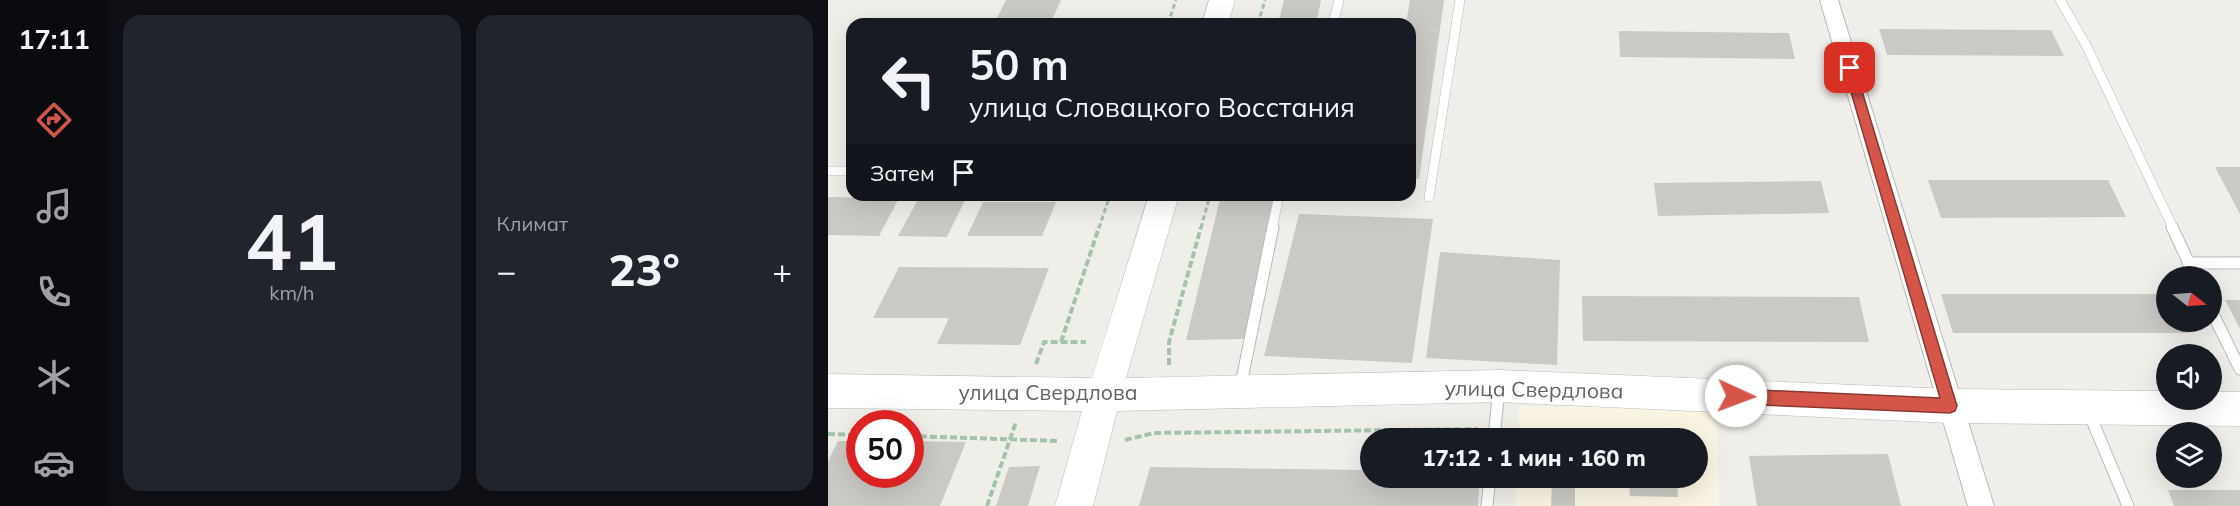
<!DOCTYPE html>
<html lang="ru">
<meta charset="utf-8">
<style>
:root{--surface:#171b24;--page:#20242c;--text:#f1f3f6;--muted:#9ea1a6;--accent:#d55649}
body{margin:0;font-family:Mulish,sans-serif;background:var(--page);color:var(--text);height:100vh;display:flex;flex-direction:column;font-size:22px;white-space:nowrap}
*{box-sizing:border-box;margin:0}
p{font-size:20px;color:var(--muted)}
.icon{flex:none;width:33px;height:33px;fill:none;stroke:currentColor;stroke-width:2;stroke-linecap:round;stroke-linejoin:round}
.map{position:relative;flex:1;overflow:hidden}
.side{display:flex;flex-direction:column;gap:15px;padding:15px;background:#0d0f14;width:720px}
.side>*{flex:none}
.banner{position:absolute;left:18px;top:18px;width:570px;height:183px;border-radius:18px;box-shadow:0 6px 24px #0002;background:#171b24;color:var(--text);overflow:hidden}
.needle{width:39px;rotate:107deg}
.fabs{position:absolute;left:1328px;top:266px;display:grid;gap:12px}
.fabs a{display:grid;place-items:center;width:66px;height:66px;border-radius:50%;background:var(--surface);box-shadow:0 6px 24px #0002;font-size:30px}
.speed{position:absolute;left:18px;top:410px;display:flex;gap:12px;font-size:30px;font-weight:700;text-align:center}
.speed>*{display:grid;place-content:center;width:78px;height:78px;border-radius:50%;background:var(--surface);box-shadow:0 6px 24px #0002;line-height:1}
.speed .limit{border:9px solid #d22;background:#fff;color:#111}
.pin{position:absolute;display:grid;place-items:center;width:51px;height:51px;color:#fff;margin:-26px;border-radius:12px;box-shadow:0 3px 9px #0006}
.me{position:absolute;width:66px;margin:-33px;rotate:92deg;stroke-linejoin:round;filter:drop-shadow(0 0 4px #0008)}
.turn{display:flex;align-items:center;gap:21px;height:126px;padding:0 24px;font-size:27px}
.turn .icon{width:78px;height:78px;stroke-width:2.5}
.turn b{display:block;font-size:42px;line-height:51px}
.then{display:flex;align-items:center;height:57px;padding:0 24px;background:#0003;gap:12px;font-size:22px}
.big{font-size:45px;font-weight:800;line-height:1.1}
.side .tile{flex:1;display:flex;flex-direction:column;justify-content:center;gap:9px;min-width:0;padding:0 21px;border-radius:18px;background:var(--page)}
.side .dial{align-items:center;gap:0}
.dial b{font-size:78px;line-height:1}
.heat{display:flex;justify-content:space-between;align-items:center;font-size:33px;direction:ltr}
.side .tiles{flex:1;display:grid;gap:15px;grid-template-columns:repeat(2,1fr)}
.trip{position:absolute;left:532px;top:428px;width:348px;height:60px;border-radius:30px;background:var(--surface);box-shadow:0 6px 24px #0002;font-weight:800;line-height:60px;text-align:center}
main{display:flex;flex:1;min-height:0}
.tabs{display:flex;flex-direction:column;width:108px;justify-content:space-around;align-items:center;background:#090b0e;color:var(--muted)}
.tabs .icon{width:42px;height:42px}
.tabs .current{color:var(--accent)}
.tabs b{font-size:27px;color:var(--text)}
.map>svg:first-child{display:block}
.commercial{fill:#faf5e3}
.building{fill:#cbc9c4}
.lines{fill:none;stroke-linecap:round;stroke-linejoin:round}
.service-far1-casing{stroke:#b5b8bb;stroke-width:10}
.service-casing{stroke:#b5b8bb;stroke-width:13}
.minor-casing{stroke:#b5b8bb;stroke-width:2}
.secondary-casing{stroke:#b4b7bb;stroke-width:1}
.path-far1{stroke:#a2c4ad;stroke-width:3;stroke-dasharray:5 3;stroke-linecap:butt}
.path{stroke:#a2c4ad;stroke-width:4;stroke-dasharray:7 3;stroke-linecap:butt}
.service-far1{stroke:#fff;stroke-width:9}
.service{stroke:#fff;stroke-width:11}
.minor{fill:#fff;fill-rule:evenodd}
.secondary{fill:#fff;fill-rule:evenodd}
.route{fill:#d55649;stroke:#8a382f;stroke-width:1.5}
.labels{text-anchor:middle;stroke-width:5;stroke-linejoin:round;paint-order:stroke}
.street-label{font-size:21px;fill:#606366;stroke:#fff}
</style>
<main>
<nav class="tabs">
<b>17:11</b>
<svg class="icon current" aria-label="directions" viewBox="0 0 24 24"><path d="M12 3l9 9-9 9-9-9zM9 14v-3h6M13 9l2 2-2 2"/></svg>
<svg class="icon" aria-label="music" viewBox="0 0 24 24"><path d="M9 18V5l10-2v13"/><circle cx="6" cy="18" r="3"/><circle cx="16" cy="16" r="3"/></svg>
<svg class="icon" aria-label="phone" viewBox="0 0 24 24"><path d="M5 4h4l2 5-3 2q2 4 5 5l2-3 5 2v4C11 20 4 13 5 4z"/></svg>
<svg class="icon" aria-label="climate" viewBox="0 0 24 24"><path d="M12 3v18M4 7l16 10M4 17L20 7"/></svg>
<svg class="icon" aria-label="car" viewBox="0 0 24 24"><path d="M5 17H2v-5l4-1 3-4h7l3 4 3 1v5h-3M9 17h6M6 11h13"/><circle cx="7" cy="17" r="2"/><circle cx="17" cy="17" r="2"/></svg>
</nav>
<section class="side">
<div class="tiles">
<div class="tile dial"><b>41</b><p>km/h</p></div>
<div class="tile"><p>Климат</p>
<div class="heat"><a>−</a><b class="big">23°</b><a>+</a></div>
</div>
</div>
</section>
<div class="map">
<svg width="1412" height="506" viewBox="0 0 1412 506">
<rect width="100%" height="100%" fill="#f0eee8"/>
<!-- commercial -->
<path class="commercial" d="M691,407H888L891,506H687L688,477H870V438H690Z"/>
<!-- building -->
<path class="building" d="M178,0H233L222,24H166Z
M456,0H493L488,24H450Z
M582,0H616L591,179H582V24H578Z
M1051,29L1223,30L1236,56L1059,55Z
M791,31L961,33L967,59L792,57Z
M1387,167H1412V214Z
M1100,180H1280L1298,217L1113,218Z
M993,181L1001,213L830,216L826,183Z
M214,195H255L252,201L211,200Z
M393,195H447L419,339L358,340Z
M92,196H139L119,237L70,236Z
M0,197L71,198L51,236L0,235Z
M155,202H228L214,236H139Z
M471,214L605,219L584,363L436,356Z
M612,252L732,260L729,365L598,358Z
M71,267L221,268L192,345L109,344L121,318H45Z
M1113,294H1338V321H1355L1361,333H1125Z
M754,296L1031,297L1041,342L755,341Z
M1397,300H1412V329Z
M10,441H32V474H82V441L138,442L112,506H0V461Z
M1060,454L1073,506H929L921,456Z
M212,466L200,506H168L181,467Z
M322,467L543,470V477H652L650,506H311Z
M724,477H747V506H723Z
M758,477H863V481H849L850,497L802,496L801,482L758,481Z
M1340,490H1412V506H1346Z"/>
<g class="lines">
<!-- service-far1 casing -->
<g class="service-far1-casing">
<path id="service-far1" d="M1232,0L1258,45L1345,228
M505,24L511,0
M0,171H24
M601,197L632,0
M444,228L451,195"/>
</g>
<!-- service casing -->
<g class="service-casing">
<path id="service" d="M1344,227L1367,276
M1360,263H1412
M1383,310L1412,369
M412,389L445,227
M1261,413L1300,506
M666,438L671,388
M659,506L662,477"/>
</g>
<!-- minor casing -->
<g class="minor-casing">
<path id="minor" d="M992,0H1010L1166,506H1140Z"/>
</g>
<!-- secondary casing -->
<g class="secondary-casing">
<path id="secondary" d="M381,0H407L400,24H374Z
M321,195H351L298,378L671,370L1122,389L1338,391V399H1383V392H1412V426L1122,423L671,402L289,411L265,506H227L254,411L0,408V374L264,378Z"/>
</g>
<!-- path-far1 -->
<path class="path-far1" d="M340,24L348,0
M430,24L437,0
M271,228L282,195
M373,228L382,195"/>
<!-- path -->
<path class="path" d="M233,342L271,227
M208,364L216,342H258
M341,365V342L373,227
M0,434L32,435
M82,436L231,441
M297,440L326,433L649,429
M159,506L188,422"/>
<!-- service-far1 -->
<use href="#service-far1" class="service-far1"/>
<!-- service -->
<use href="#service" class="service"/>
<!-- minor -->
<use href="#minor" class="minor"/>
<!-- secondary -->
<use href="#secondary" class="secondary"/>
</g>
<!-- route -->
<path class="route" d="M1022,63L1027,68L1129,406L1127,411L1122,413L908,404L903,402L901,396L903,391L908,389L1112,398L1016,68Z"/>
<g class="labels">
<!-- street labels -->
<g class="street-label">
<text transform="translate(706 390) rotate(1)" y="7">улица Свердлова</text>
<text x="220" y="400">улица Свердлова</text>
</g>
</g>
</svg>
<div class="fabs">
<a><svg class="needle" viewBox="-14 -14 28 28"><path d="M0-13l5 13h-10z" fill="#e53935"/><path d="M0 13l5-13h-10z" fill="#9ea1a6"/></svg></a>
<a><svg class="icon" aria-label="sound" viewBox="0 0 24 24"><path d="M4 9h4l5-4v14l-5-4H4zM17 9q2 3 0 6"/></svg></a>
<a><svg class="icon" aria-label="layers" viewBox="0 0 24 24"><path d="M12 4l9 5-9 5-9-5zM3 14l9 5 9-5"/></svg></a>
</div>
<div class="speed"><div class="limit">50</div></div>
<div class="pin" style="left:1022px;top:68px;background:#d93025"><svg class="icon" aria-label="arrive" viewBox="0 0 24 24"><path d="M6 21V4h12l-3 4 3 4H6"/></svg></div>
<svg class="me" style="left:908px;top:396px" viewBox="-20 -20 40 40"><circle r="19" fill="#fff"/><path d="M0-13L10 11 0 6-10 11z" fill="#d55649"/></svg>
<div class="trip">17:12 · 1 мин · 160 m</div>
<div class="banner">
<div class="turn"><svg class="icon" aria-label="left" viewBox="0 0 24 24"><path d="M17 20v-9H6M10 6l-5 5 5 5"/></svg><div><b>50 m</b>улица Словацкого Восстания</div></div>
<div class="then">Затем<svg class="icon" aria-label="arrive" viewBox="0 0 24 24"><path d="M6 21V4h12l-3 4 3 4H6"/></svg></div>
</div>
</div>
</main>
